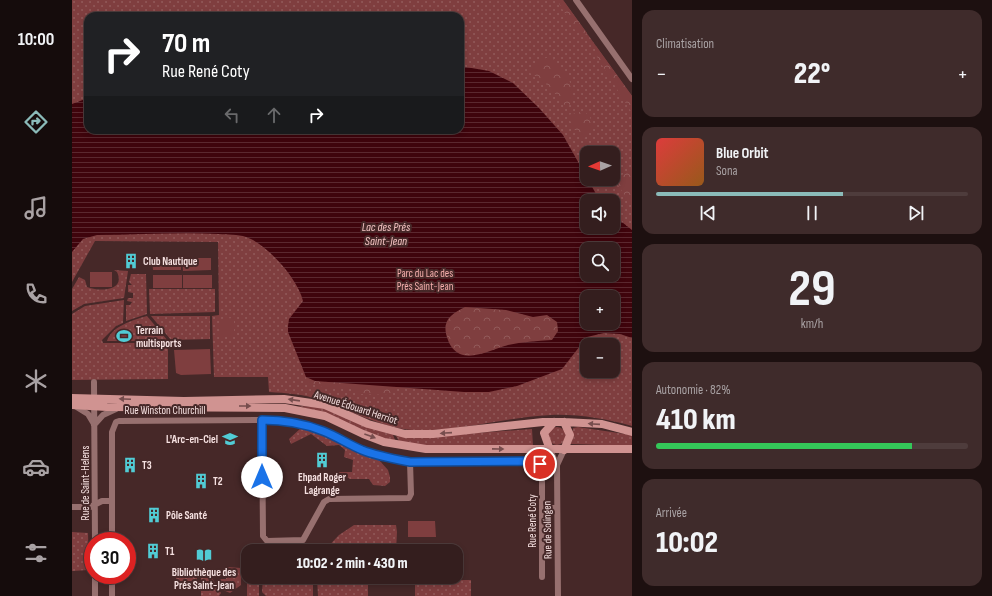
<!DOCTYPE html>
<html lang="fr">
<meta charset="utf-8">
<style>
:root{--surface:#341e1e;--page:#3f2b2b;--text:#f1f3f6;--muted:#a9a2a4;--line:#4e3c3c;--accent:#8bbbb9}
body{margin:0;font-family:"Sofia Sans Condensed",sans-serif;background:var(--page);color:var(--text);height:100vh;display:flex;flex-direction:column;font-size:15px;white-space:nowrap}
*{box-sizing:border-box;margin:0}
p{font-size:13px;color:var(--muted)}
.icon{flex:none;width:22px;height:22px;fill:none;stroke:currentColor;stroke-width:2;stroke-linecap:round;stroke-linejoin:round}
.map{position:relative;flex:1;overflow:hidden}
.side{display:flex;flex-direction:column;gap:10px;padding:10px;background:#1d1010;width:360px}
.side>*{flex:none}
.top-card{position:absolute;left:12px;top:12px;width:380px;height:122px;border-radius:12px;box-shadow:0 2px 6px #0003,0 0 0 1px var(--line);background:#202124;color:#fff;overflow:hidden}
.needle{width:26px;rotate:268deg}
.tools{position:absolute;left:508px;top:146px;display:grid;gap:8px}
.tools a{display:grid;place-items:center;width:40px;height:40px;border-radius:8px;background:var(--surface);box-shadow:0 2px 6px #0003,0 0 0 1px var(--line);font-size:20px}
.speed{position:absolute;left:12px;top:532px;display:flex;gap:8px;font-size:20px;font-weight:700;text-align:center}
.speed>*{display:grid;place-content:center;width:52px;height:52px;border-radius:50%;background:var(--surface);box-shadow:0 2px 6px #0003,0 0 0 1px var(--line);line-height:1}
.speed .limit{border:6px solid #d22;background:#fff;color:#111}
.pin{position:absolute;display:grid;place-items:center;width:34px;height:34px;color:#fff;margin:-17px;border:2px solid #fff;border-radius:50%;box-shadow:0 1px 4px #0007}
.me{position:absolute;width:44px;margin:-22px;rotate:0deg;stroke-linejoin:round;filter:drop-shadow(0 0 3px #0008)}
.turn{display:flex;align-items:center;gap:14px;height:84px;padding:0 12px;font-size:18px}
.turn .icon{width:52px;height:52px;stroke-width:2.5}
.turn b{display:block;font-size:28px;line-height:34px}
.lanes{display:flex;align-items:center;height:38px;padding:0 12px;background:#0003;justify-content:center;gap:20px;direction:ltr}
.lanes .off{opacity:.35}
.big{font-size:30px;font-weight:800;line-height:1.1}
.side .card{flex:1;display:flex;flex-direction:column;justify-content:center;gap:6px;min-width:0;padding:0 14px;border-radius:12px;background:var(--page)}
.side .dial{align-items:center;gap:0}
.dial b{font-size:52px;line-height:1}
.song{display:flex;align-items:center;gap:12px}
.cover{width:48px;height:48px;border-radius:6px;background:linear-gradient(135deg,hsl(0 70% 55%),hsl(30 70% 35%))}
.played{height:4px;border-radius:2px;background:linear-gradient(90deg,var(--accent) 60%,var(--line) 60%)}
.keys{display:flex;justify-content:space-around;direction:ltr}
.heat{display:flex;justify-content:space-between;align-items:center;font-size:22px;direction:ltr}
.charge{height:6px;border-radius:3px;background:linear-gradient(90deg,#34c759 82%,var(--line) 0)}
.trip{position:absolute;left:169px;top:544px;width:222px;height:40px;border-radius:12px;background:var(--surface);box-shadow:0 2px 6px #0003,0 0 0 1px var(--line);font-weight:800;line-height:40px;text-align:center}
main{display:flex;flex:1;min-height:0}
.tab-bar{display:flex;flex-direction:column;width:72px;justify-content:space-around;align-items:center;background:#150c0c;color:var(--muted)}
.tab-bar .icon{width:28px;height:28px}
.tab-bar .active{color:var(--accent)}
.tab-bar b{font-size:18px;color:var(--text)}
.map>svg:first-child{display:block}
.grass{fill:url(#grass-dots);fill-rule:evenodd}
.forest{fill:url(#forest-crowns)}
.pitch{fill:#7f3e3f}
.water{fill:url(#water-rules);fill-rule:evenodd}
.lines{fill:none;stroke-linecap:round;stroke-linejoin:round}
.street{stroke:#97706f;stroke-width:6}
.secondary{stroke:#d09391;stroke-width:8}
.oneway{fill:#764d4d}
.route-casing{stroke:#114b97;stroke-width:10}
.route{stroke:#1a73e8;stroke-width:7}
.labels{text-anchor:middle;stroke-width:4;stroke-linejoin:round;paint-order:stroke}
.poi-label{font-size:11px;font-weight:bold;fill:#f6e1e1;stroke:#462828;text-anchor:start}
.park-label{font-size:11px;fill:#f5aeac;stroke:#462828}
.street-label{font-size:11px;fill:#f6e1e1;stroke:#462828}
.water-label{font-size:12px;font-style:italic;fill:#f5c4c3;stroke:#462828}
</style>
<main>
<nav class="tab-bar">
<b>10:00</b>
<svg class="icon active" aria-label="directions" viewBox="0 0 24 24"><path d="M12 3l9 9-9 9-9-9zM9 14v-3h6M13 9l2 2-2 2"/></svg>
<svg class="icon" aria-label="music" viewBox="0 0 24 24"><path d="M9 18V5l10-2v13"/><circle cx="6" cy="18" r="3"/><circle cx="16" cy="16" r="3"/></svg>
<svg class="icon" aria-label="phone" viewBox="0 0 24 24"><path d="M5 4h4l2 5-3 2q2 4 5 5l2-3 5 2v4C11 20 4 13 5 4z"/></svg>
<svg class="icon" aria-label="climate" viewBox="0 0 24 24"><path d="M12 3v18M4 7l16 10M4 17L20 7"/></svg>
<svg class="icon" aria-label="car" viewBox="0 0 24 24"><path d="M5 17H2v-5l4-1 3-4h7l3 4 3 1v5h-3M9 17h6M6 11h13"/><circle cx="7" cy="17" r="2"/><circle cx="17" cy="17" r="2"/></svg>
<svg class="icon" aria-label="filters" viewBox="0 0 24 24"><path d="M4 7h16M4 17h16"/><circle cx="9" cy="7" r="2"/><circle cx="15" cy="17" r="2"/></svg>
</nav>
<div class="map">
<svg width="560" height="596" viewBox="0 0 560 596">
<defs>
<pattern id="grass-dots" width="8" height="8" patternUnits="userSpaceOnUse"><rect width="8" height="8" fill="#7f3e3f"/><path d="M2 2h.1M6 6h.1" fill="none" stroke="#925a5a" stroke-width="1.8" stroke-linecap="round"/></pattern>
<pattern id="forest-crowns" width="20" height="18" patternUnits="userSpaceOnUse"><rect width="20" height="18" fill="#7f3e3f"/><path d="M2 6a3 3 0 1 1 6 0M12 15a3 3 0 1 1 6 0" fill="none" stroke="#925a5a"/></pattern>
<pattern id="water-rules" width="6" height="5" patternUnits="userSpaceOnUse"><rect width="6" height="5" fill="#3f040c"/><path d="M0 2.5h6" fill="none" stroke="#5b282f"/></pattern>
</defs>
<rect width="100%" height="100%" fill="#462828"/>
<!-- grass -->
<path class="grass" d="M0,0H491L560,96V426C534,419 507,414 479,415C433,417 387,432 340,430C310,428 276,409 248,400C231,394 214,393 197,392L196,377H142L140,316L147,315L146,242L23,241L0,282ZM16,16H388V130H16ZM515,153H541V179H515ZM515,201H541V227H515ZM515,249H541V275H515ZM515,297H541V323H515ZM515,345H541V371H515Z
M42,270L56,271L52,298L12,304L0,311V289L7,277L13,280L15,287C27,292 54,291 45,272Z
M59,274H74L75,314L54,321V305H58L60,302L55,301L56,298H61V293L56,292V285H60L57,282Z
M77,289H143V312L78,314Z
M52,300L51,323L44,326L30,340L31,343H70L69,341H35C40,326 61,320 75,316L96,341V379L0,380V314L13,306Z
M79,316H138V339L99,340Z
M226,406L250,407L320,432L323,440H313L251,413Z
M476 436a9 9 0 1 1 18 0a9 9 0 1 1-18 0Z
M230,427L264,440L307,460L316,470L318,477V482L313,486L301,485L297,479H278L266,472H280L281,460L272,457L273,450L267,445L255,446L239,434L219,444L217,439Z
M506,427L560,435V446L499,444L501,428Z
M460,429L461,446H355L328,443L324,436L376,435Z
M282,525H324L325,532L324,551H252L267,535Z
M0,532L16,533L17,570L0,571Z
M155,567L169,568V585L158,593L151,590L146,581V579H154Z
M104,572L125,573V581H104Z
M182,577L187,578V596H175V583Z
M191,577H237L241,585V596H194L190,592Z
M129,578H140L149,593L147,596H129Z
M245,578L296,579V596H246Z
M343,580H399V596H343Z"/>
<!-- forest -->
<path class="forest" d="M485,0H491L515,33L512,36L502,29Z
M524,46L560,96V113L526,59L523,52Z
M479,57C493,70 502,82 501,102L494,107C484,94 473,80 458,73C461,62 469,59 479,57Z
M512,111L518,117L521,128L511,140L501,128L496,115Z
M559,172L560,173V206L544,182L552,173Z
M394,307L434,310L461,317L475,315L485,322L486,331L480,340C466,341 451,342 437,345C422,347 405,358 390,354C377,351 371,333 375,322C378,314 386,311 394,307Z
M234,377L243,381L322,386L320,395L287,394L279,389H258L235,383Z"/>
<!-- pitch -->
<path class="pitch" d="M109,257V270H81L80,258Z
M110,258H139V270L111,271Z
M18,272H40V287H18Z
M81,275H110V288H81Z
M111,275H140V288H111Z
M162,318V337H149V319Z
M138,349L139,374L109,375L104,373L102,350Z
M336,521H363L364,537H336Z"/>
<!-- water -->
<path class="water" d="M388,66L417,71L441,83L467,108L491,135L528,201H515V227H541V215L560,230V338L548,334L532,333L515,337L490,369L445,386L417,392H392L243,381L234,377L216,332V326L217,319L231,301C226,279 195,244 174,237C166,234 155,235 147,234C106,232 65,235 25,235L11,239L0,252V104L16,98V130H388ZM515,249H541V275H515ZM515,297H541V323H515ZM393,307L434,310L461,317L475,315L485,322L486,331L480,340C465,341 450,342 436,345C423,348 402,360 388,354C382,351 378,346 376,340C369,322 377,315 393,307Z"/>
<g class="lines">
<!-- street -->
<path class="street" d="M504,0L560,79
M22,382L23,541
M3,406L16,414L22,424
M190,420L191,536L195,541L231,540L252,502L257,499L337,498L339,494L338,462
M22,425L31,415L44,409
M478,450L485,465L486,596
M485,465L492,450
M0,507H18L30,501H40
M470,508H485
M40,541V432L44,422L47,421L190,420L219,422L252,431L290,450L338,462H466L470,468V577
M23,575V596
M40,596V575"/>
<!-- secondary -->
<path class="secondary" d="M0,398L112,401L212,399L253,405L296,424L333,434H361L471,422H492L530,424L560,432
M0,405L35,407L213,408L253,416L291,434L312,442L354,449H560
M492,422L498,435L492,450
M478,450L472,433L482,422"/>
</g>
<!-- one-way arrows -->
<defs><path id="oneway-solid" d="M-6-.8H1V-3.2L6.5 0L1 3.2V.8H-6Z"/></defs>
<g class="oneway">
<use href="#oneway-solid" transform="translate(53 399) rotate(-178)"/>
<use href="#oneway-solid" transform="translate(222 400) rotate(-172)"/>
<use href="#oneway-solid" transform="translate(173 406)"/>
<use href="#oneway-solid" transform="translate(522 424) rotate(-176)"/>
<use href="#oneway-solid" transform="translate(374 433) rotate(176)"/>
<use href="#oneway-solid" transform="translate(298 436) rotate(20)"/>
<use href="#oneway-solid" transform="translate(426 449) rotate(1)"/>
</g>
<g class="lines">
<!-- route casing -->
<g class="route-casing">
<path id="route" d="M190,477V420C211,420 231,423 251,431C264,436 276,444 290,450C305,456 322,459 338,462L463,461L468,464"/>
</g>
<!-- route -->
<use href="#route" class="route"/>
</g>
<!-- icons -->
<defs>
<g id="building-bare" transform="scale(1.2)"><path d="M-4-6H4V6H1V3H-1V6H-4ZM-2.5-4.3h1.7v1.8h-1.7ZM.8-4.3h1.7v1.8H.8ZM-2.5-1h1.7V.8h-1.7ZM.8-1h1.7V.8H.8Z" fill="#51ccd5" stroke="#462828" stroke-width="2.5" paint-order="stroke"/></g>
<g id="stadium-bare" transform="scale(1.2)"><path d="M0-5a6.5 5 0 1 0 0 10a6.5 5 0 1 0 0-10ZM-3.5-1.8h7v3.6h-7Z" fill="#51ccd5" stroke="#462828" stroke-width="2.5" paint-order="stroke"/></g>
<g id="school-bare" transform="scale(1.2)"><path d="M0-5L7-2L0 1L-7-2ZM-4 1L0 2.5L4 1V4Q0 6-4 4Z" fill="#51ccd5" stroke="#462828" stroke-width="2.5" paint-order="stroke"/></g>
<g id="library-bare" transform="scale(1.2)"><path d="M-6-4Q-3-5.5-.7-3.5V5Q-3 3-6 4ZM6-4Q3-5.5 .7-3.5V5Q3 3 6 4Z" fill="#51ccd5" stroke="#462828" stroke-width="2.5" paint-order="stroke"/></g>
</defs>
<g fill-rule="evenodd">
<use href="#building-bare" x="59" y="261"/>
<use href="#stadium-bare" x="52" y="336"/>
<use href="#school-bare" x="158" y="439"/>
<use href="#building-bare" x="250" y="460"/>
<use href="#building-bare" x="58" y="465"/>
<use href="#building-bare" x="129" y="481"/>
<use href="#building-bare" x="82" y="515"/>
<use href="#building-bare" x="81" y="551"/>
<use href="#library-bare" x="132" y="555"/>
</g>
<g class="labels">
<!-- poi labels -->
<g class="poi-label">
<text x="71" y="265">Club Nautique</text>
<text x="64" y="334">Terrain<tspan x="64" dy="13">multisports</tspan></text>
<text x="146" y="443" text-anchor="end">L'Arc-en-Ciel</text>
<text x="70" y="469">T3</text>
<text x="250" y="481" text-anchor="middle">Ehpad Roger<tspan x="250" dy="13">Lagrange</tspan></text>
<text x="141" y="485">T2</text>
<text x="94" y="519">Pôle Santé</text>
<text x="93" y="555">T1</text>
<text x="132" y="576" text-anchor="middle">Bibliothèque des<tspan x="132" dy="13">Prés Saint-Jean</tspan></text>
</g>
<!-- park labels -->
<g class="park-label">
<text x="353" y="277">Parc du Lac des<tspan x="353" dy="13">Prés Saint-Jean</tspan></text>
</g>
<!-- street labels -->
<g class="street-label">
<text transform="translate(284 407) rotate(18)" y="4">Avenue Édouard Herriot</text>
<text x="93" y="414">Rue Winston Churchill</text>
<text transform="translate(13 483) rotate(-90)" y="4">Rue de Saint-Helens</text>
<text transform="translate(460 521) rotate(-90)" y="4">Rue René Coty</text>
<text transform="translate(475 530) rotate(-91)" y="4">Rue de Solingen</text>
</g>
<!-- water labels -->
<g class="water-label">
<text x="314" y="231">Lac des Prés<tspan x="314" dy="14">Saint-Jean</tspan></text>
</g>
</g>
</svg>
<div class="tools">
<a><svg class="needle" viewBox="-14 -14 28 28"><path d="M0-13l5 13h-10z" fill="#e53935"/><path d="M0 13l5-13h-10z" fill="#a9a2a4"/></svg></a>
<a><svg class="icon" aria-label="sound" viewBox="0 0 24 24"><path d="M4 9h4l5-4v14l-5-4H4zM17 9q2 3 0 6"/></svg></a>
<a><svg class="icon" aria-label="search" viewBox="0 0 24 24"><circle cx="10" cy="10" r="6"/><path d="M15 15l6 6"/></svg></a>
<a>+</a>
<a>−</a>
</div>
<div class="speed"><div class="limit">30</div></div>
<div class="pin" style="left:468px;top:464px;background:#d93025"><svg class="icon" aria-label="arrive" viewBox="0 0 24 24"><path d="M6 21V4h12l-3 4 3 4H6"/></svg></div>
<svg class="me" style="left:190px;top:477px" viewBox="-20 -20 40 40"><circle r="19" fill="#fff"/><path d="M0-13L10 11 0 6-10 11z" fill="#1a73e8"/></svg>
<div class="trip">10:02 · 2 min · 430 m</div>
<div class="top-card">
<div class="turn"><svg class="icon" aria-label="right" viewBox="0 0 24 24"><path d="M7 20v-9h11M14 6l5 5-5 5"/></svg><div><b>70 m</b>Rue René Coty</div></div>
<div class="lanes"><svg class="icon off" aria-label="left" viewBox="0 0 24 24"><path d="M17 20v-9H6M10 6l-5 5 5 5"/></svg><svg class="icon off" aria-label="ahead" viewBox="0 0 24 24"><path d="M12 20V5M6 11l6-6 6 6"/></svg><svg class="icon" aria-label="right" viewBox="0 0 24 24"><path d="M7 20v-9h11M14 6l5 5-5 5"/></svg></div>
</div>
</div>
<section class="side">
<div class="card"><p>Climatisation</p>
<div class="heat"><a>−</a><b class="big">22°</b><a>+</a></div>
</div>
<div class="card">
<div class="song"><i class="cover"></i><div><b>Blue Orbit</b><p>Sona</p></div></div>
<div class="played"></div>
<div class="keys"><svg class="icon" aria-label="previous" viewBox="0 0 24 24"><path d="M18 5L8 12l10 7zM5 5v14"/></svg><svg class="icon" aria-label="pause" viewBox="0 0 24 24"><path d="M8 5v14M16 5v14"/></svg><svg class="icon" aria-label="next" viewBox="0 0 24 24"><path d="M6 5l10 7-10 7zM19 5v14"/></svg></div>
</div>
<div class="card dial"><b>29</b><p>km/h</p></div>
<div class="card"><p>Autonomie · 82%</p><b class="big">410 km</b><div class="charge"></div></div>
<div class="card"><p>Arrivée</p><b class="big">10:02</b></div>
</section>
</main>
